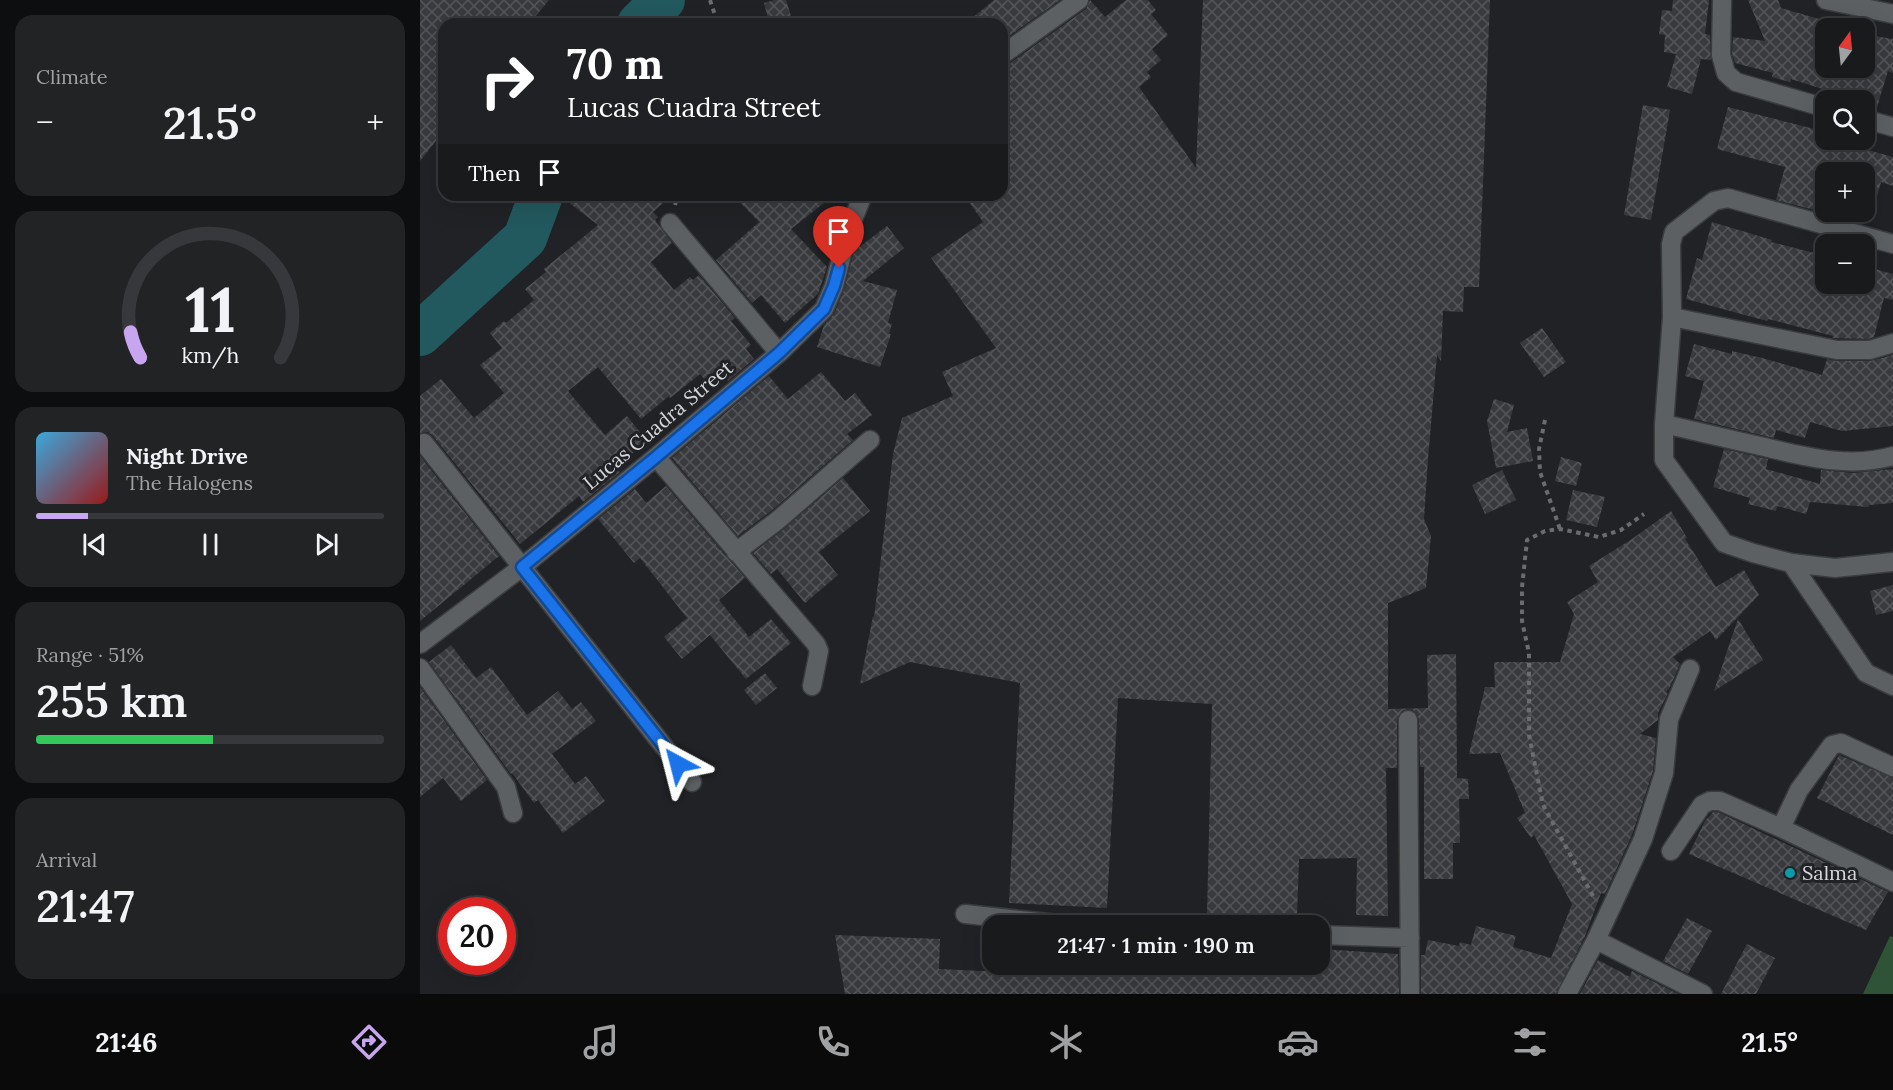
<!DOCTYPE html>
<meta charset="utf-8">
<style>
:root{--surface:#181a1c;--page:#212325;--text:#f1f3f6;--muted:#9fa1a3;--line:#36383b;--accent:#c7a6ef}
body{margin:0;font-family:Lora,serif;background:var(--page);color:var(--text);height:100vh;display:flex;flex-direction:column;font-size:22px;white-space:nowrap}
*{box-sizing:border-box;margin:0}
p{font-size:20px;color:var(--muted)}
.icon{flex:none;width:33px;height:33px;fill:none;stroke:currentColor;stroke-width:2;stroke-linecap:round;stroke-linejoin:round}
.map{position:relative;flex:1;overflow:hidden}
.sheet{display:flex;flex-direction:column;gap:15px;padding:15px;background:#0d0e0f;width:420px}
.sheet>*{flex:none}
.hud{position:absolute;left:18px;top:18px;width:570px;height:183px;border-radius:18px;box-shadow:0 6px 24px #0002,0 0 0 2px var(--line);background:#202124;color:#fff;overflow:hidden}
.needle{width:39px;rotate:15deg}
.controls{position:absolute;left:1395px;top:18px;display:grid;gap:12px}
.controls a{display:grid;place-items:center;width:60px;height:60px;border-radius:12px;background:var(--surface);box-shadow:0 6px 24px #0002,0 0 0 2px var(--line);font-size:30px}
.speed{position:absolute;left:18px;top:897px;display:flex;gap:12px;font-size:30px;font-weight:700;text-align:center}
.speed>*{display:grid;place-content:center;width:78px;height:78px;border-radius:50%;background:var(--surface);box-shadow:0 6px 24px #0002,0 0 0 2px var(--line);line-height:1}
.speed .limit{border:9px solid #d22;background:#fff;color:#111}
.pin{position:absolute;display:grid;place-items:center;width:51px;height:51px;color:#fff;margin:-62px -26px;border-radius:50% 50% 50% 0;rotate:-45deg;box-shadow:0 0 6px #0007}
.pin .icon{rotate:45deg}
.me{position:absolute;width:66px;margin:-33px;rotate:322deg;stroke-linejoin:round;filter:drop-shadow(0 0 4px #0008)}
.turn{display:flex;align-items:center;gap:21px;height:126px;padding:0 30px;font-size:27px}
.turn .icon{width:78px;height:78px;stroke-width:2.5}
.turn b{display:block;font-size:42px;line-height:51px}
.then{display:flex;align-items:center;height:57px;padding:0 30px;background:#0003;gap:12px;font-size:22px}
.big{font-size:45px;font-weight:600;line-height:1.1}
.sheet .tile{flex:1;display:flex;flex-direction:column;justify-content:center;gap:9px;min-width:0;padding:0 21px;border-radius:18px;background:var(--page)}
.sheet .dial{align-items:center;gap:0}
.dial svg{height:156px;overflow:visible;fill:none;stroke:var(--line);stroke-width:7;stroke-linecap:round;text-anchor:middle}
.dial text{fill:var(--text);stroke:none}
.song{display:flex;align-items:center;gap:18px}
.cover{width:72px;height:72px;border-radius:9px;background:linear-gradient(135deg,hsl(200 70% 55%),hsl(0 70% 35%))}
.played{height:6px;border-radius:3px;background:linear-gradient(90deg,var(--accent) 15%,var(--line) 15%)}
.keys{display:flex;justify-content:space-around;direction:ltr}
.heat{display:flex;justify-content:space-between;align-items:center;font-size:33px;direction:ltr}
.charge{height:9px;border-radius:4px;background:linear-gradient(90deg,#34c759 51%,var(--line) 0)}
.trip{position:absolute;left:562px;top:915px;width:348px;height:60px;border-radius:18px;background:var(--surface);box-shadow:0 6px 24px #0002,0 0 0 2px var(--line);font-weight:600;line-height:60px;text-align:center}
.dock{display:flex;height:96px;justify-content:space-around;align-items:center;background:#0a0a0b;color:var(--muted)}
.dock .icon{width:42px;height:42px}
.dock .selected{color:var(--accent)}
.dock b{font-size:27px;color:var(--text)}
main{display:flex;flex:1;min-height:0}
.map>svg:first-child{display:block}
.green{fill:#2f5336}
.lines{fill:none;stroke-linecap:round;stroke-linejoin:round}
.river{stroke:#22595e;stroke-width:44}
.building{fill:url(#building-cross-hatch)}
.minor-casing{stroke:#3a3c3e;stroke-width:21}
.path{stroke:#6a6c6f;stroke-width:4;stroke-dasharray:4.5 4.5;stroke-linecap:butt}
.minor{stroke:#5d6063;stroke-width:18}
.route-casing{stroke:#114b97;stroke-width:15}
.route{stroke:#1a73e8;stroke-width:10}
.culture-dot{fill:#0f9aa8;stroke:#202225;stroke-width:2}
.labels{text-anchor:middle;stroke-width:6;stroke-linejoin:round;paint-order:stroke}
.street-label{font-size:20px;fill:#d4d6d8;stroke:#202225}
.poi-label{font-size:20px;fill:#d4d6d8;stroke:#202225;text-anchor:start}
</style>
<main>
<section class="sheet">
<div class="tile"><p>Climate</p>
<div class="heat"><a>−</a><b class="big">21.5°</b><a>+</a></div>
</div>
<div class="tile dial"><svg viewBox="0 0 100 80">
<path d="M14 69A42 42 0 1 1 86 69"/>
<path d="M14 69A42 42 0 0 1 9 56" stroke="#c7a6ef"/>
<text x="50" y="56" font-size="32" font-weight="700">11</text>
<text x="50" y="72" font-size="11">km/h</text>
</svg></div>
<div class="tile">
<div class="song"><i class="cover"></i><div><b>Night Drive</b><p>The Halogens</p></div></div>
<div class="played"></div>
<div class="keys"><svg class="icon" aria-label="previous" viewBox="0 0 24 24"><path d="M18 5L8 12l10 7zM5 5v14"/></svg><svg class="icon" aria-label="pause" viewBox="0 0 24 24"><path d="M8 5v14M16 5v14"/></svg><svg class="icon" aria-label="next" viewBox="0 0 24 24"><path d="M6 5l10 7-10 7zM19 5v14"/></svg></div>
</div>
<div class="tile"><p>Range · 51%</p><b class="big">255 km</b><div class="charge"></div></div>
<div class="tile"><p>Arrival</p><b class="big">21:47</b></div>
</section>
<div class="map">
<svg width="1473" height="994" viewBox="0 0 1473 994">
<defs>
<pattern id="building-cross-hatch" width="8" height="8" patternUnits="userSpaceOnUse" patternTransform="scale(1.5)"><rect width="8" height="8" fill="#383a3e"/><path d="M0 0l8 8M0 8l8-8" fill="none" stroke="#545659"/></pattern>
</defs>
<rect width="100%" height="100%" fill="#202225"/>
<!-- green -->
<path class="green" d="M1470,936L1473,937V994H1443Z"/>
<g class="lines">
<!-- river -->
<path class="river" d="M219,24L243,0
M0,334L105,238L121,195"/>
</g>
<!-- building -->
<path class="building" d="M0,0H129L109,24H24V131L0,161Z
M355,0H366L371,16L349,22L344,3Z
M574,0H640L582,41V24H545Z
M670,0L685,17L706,0H728L736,10L731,14L748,35L732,49L741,60L727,72L731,77L719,87L776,168L783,0H1070L1059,287H1044L1043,312L1023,311L1021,361L1017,355L1008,459L1004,519L1011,536L1006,588L968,603V709L1008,708L1007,655L1036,654L1037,778L1048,779L1049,799H1039L1040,843H1033V879H1004V767H1000L999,720L997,714L993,710L987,709L982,711L977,720V768H966L968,916L936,915L937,858L879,859L877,915L787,914L792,704L698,698L687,908L589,903L600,683L490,662L440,684L453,616L454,618L473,454L482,418L533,396L522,372L576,348L511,258L563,222L549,202L559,195H582V66L589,64L666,9Z
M1253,0H1289L1285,34L1290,35L1291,60L1281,59L1272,94L1247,87L1256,54L1244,52L1245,35L1239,34L1242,10L1252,11Z
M1328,0H1358L1361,8L1406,21V68H1446L1455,36L1473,39V73L1468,71L1457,107L1444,103V100H1437L1371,79L1370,82L1352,77L1353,73L1315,63L1312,54L1313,37L1345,41Z
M1223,105L1250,110L1231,220L1204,215Z
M1308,107L1406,132V140H1424L1423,143L1473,157V186L1461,182L1450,222L1444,221V172H1425L1406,167V198L1402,212L1356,200L1365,167L1297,149Z
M139,195H252L233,212L238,217L235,220L252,243L231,262L254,290L270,277L273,280L279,275L315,318L311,321L331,345L326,349L334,359L308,381L299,370L286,381L280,374L250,398L249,396L221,419L178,367L148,391L185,435L207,416L227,441L196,467L200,472L163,502L159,496L100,544L13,436L8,432L0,433V396L21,379L54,418L84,393L60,365L82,348L70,333L84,321L86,323L114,300L105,289L126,272L124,269L178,225Z
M313,195H414L371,229L407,267L398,294L365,323L341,295L332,303L296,260L339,222Z
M1292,222L1352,240L1351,242L1406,256V284H1444V266L1473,274V300L1464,298L1454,337L1448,339L1412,338L1413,336L1375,326L1348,319L1347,321L1266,299L1277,258L1282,260Z
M467,226L484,248L443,281L477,290L468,323L472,324L469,334H471L460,367L397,347L404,325L414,314L424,290L434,251Z
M1122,328L1146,362L1124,377L1100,343Z
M1274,344L1312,354V351L1342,358L1402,375L1407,359L1417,361H1450L1473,355V426L1422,431L1390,422L1385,438L1356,430L1354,438L1274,419L1284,381L1265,376Z
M401,372L425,401L435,393L452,415L427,434L433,440L351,511L318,536L252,458L349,376L368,399Z
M1074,399L1094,405L1087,432L1107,428L1113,461L1076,468L1067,421Z
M1304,449L1348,459L1346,469L1400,484L1401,470L1433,473L1473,469V503L1449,505L1448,507L1390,502L1386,514L1357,506L1356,511L1328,504L1330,498L1293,487Z
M0,456L79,556L0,621Z
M1141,457L1162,463L1156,486L1135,481Z
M1082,470L1096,500L1065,514L1052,485Z
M423,478L450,511L399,552L418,575L385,603L357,569L351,574L333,553L365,528Z
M246,486L325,578L299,600L329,637L351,619L371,643L326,679L290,635L262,659L244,637L267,618L220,558L214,563L178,519L215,489L226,503Z
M1153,490L1185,497L1177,527L1146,520Z
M1251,511L1267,538L1265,539L1296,587L1324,570L1339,595L1296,640L1290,631L1253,657L1260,664L1250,687L1246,692L1248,693L1238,713V720L1220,734L1236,738L1233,771L1212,835L1185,894L1181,893L1165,936L1136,994H1001V955H1005L1008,940L1039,946L1040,942L1051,945L1056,926L1096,936L1093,947L1131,958L1152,904L1114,835L1111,838L1097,818L1105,813L1080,753L1049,754L1065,687H1075L1074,662H1140L1154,614L1147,602L1178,582L1169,566L1212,539Z
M1473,585V611L1456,615L1450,591Z
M1318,619L1343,660L1294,691L1307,651Z
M31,645L56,678L71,667L107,715L138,691L152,709L161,702L176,721L132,754L155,784L166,776L185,801L143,833L118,800L114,803L92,773L91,774L9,662Z
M345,673L357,688L336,705L324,690Z
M0,687L67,780L41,801L23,778L0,797Z
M1419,755L1473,778V835L1397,798Z
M1293,812H1298L1468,892L1446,930L1269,854L1285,821Z
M1267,918L1292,931L1268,974L1243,961Z
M415,935L520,939L519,969L626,974L627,964H900V949L978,954L979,994H425Z
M1327,944L1355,958L1336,994H1301Z
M1178,960L1210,977L1212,971L1258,994H1160Z"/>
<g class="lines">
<!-- minor casing -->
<g class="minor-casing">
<path id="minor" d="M1302,0L1301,55L1306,73L1316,82L1406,108
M1406,0L1473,14
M582,55L659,0
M1444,119L1473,127
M250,223L359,353
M1473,244L1308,198L1294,201L1254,232L1251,244L1252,317L1244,424V460L1304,543L1333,553L1371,563L1415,568L1473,562
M1252,317L1417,350H1450L1473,343
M1244,424C1276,431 1308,439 1340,446C1384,456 1428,469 1473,456
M4,443L272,782
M236,457L396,644L399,651L392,686
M316,552L358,520L450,440
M1371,563L1446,673L1473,686
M0,644L102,567L236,457L359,353L404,309L414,286L428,231L443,195
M0,668L86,787L93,813
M988,720L990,994
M1361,828L1379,790L1412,745L1421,743L1473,767
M1251,851L1282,805L1290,801H1300L1361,828L1473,882
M545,914L657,926
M900,935L990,938
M1176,940L1283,994
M1147,994L1176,940L1223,839L1244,773L1249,719L1270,669"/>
</g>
<!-- path -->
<path class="path" d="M290,0L298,24
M255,205L258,195
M1125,420L1119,449L1120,472L1140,529
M1173,896L1123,805L1109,735V653L1102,621V587L1107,540L1125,531L1140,529L1179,537L1201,530L1224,514"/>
<!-- minor -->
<use href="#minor" class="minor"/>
</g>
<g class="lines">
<!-- route casing -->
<g class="route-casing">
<path id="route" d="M258,764L102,567L236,457L359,353L404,309L414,286L419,268"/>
</g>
<!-- route -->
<use href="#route" class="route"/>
</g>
<!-- markers -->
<circle class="culture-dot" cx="1370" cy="873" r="6"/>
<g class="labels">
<!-- street labels -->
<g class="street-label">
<text transform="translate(238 425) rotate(-40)" y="7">Lucas Cuadra Street</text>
</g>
<!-- poi labels -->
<g class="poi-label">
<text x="1382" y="880">Salma</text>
</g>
</g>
</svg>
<div class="controls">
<a><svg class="needle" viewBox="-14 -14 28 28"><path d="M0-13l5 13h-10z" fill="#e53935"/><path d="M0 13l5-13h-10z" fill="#9fa1a3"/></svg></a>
<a><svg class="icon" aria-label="search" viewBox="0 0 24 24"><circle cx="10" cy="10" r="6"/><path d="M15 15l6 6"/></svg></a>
<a>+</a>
<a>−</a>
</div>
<div class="speed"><div class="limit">20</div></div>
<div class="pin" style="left:419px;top:268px;background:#d93025"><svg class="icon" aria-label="arrive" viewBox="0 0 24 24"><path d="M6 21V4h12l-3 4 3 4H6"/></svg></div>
<svg class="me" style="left:258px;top:764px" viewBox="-20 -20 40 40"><path d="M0-17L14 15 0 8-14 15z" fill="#1a73e8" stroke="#fff" stroke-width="4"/></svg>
<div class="trip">21:47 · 1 min · 190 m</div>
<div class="hud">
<div class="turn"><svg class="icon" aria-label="right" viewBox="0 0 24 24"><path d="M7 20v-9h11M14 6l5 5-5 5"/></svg><div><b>70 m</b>Lucas Cuadra Street</div></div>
<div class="then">Then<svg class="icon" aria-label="arrive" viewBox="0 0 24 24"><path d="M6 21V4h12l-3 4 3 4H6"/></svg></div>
</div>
</div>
</main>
<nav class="dock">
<b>21:46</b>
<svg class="icon selected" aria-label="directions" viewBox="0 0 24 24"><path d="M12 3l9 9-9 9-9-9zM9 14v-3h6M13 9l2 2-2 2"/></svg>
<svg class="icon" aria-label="music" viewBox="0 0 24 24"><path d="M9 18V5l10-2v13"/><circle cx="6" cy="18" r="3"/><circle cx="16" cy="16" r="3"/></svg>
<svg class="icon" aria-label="phone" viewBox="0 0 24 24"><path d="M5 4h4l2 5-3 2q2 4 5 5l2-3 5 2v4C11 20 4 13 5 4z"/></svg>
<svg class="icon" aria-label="climate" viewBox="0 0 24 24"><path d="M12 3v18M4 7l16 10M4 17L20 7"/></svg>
<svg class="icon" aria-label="car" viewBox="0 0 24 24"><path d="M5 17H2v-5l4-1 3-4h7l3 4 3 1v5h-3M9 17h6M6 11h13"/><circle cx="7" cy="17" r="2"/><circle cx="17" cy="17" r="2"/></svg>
<svg class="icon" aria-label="filters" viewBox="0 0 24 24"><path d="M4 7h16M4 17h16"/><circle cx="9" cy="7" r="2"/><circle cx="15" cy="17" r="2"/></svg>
<b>21.5°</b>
</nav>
